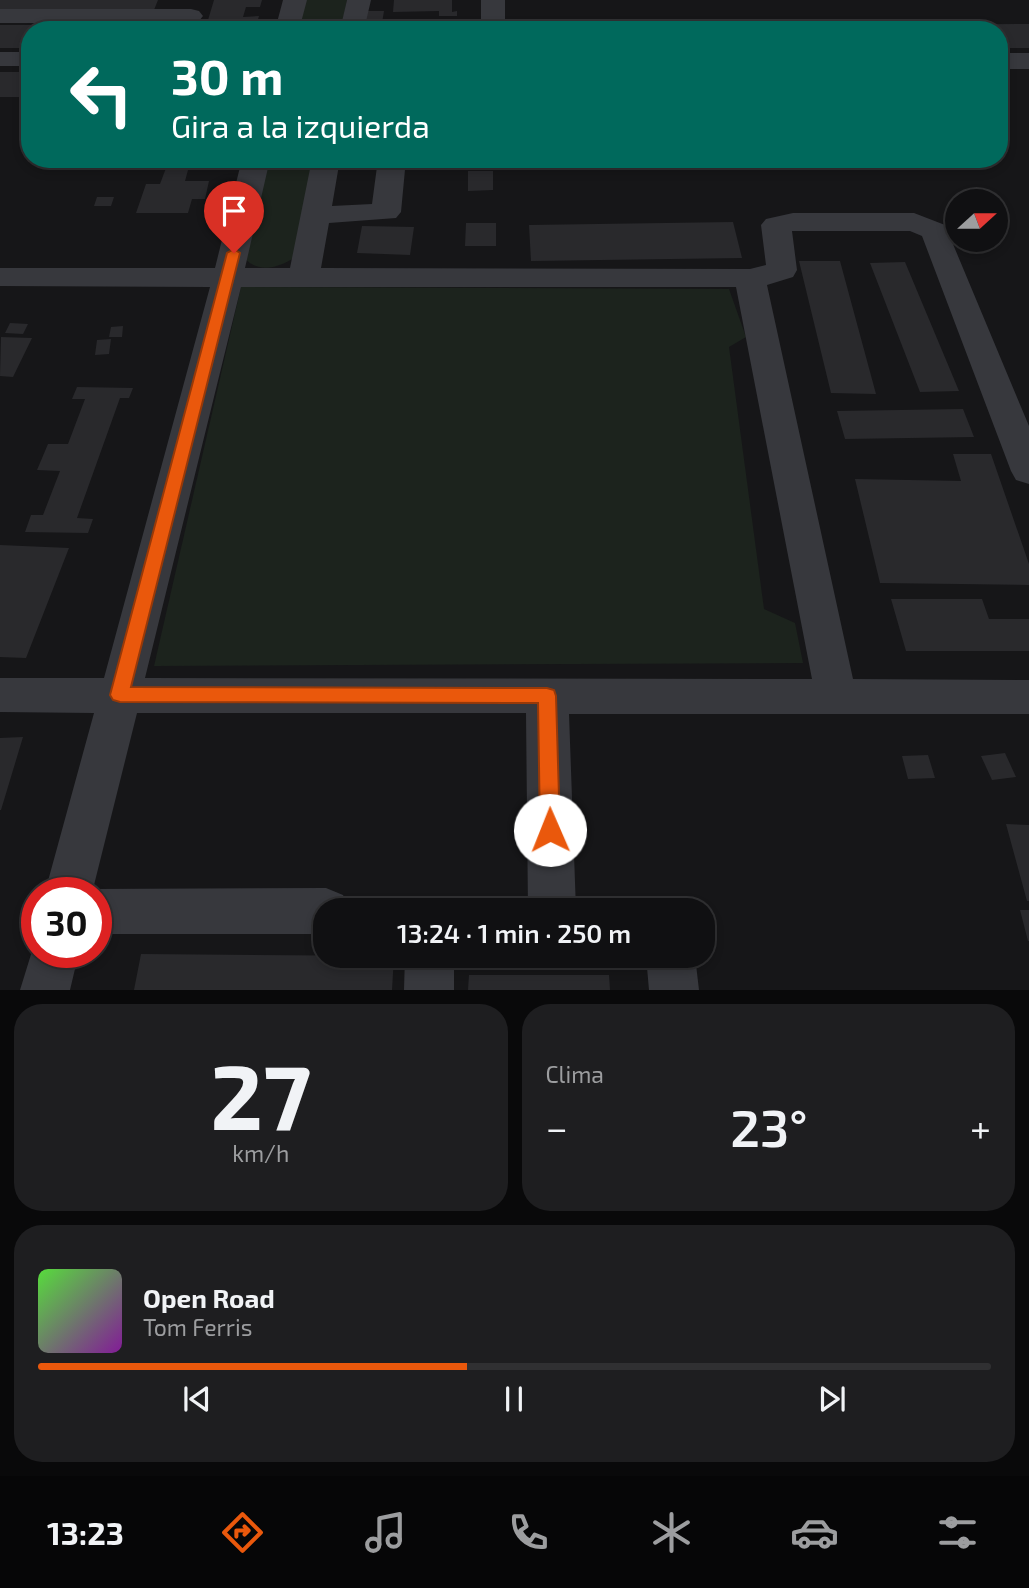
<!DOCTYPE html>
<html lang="es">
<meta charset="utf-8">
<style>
:root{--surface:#101012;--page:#1e1e20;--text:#f1f3f6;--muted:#9c9d9f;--line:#303032;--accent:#ea580c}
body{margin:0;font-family:"Exo 2",sans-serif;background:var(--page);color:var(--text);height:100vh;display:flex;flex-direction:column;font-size:26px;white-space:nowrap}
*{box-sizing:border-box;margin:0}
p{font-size:23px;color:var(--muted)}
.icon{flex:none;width:38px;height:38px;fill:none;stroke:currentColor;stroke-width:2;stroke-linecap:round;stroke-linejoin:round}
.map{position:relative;height:990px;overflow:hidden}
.sheet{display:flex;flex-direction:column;gap:14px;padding:14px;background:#09090a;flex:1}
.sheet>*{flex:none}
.banner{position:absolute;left:21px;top:21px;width:987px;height:147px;border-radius:28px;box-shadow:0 4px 10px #0003,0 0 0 2px var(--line);background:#00695c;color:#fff;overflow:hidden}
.needle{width:46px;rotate:69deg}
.tools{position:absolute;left:945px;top:189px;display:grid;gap:14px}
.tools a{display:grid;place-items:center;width:63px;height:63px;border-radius:50%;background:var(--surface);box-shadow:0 4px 10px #0003,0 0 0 2px var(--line);font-size:35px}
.speed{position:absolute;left:21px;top:877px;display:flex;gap:14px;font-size:35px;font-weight:700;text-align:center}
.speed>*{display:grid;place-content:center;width:91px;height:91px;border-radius:50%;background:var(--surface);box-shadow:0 4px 10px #0003,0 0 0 2px var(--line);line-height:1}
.speed .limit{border:10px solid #d22;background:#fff;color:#111}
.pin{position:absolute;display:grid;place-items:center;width:60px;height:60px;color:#fff;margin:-72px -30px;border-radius:50% 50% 50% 0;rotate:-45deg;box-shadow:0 0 7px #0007}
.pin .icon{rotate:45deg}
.me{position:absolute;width:77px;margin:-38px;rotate:359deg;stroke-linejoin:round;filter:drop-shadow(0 0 5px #0008)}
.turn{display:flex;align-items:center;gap:24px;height:147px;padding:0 35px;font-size:32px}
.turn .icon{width:91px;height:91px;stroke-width:2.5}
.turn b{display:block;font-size:49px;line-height:60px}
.big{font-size:52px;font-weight:600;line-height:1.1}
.sheet .widget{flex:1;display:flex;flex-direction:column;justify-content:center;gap:10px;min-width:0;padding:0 24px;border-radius:28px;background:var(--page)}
.sheet .dial{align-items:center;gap:0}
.dial b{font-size:91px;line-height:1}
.song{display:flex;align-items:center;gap:21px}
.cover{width:84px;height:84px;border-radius:10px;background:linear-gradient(135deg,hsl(110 70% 55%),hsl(290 70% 35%))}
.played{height:7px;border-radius:4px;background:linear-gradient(90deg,var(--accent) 45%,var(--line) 45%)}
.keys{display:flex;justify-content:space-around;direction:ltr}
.heat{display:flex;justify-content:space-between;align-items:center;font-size:38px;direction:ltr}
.sheet .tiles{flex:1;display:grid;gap:14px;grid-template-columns:1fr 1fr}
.widget:last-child{grid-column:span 2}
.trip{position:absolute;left:313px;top:898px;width:402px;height:70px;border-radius:28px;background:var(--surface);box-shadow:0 4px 10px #0003,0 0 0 2px var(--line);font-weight:600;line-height:70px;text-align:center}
.tab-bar{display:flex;height:112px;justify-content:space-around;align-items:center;background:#060607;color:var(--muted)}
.tab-bar .icon{width:49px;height:49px}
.tab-bar .active{color:var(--accent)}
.tab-bar b{font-size:32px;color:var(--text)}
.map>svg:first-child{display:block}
.green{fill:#1c231d}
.building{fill:#29292c}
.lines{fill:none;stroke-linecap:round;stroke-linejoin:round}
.minor{fill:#37383d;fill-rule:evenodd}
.route{fill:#ea580c;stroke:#983908;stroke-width:2}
</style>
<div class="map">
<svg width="1029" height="990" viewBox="0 0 1029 990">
<rect width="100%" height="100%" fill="#161618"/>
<!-- green -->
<path class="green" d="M305,0H347L341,30H296Z
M265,159H317L300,254C282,267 256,277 242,254Z
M241,287L729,289L746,337L729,347L764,609L795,623L803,663L154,666Z"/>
<!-- building -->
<path class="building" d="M0,0H158L154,10L0,9Z
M214,0H262L260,7H246L243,17L259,16L257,23H242L240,30H205Z
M394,0H452V12L457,11V16H439V11L393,12Z
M364,11H384L382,23H362Z
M856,24L859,30H510V27Z
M1029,24V48H999V30H900L898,25Z
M0,25H154L152,30H30V48H0Z
M436,25V30H366L367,26Z
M0,72H30V97H0Z
M151,159H191L185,181H209L205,199H192L188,213H136L146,184H160L166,168H148Z
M468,171H493V190L468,191Z
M97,197H114L111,206H94Z
M733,222L742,258L531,261L529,225Z
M466,223H496V246H465Z
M362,226L414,227L410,255L357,253Z
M799,261H840L876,394L831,393Z
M905,262L959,391L920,392L870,263Z
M10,323L28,324L23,334L5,333Z
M123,326L122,337H109L111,327Z
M1,337L32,338L13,377L0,376Z
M111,339L109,354L95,355L97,340Z
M77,387L133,388L129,398H120L77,518L93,519L88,533L25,532L31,515H43L60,471L37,470L48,444H68L85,399H72Z
M963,409L974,437L845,439L837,411Z
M953,454H991L1029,564V585L880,583L855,479L961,481Z
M0,545L69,548L26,658L0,657Z
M891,599H982L989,619H1029V651H906Z
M23,737L1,810H0V738Z
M1005,753L1016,777L992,780L981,756Z
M928,755L935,778L908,779L902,756Z
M1006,824L1029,825V901H1027Z
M1020,910H1029V941H1028Z
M141,954L394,956L392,990H134Z
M469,975H609L610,990H468Z"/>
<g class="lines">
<!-- minor -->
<path class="minor" d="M283,0H307L299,30H275Z
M347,0H371L364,30H340Z
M481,0H505V30H481Z
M0,9H191L199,11L203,16L199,21L191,23H0Z
M0,52H30V66H0Z
M999,53H1029V69H999Z
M242,159H270L245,268H290L312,159H340L332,206L372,204L378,159H406L401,212L396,218L329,223L321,268L750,269L766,265L761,225L766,219L793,213H914L945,225L1029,426V484L1016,480L1011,471L922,236L910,231H792L797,270L793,277L767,285L853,679L1029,680V714H569L576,910H528L526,713H137L93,889L326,888L343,895L350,910H326V934H96V892H45L94,713L0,712V678H104L210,287L0,286V268H215ZM241,287H736L812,679L145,678Z
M37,935V952H79L70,990H20Z
M405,956H454V990H404Z
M646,956H695L699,990H649Z"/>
</g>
<!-- route -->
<path class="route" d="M234,249L240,253L131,687L547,688L554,690L556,696L560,830L557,836L550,839L543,836L540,830L538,703L120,702L113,700L110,695L227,253Z"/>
</svg>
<div class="tools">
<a><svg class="needle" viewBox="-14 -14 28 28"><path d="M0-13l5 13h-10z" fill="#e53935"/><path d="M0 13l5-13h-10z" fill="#9c9d9f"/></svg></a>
</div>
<div class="speed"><div class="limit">30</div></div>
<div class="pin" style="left:234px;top:253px;background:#d93025"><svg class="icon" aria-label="arrive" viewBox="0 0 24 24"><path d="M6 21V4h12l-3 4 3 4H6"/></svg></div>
<svg class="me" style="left:550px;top:830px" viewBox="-20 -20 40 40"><circle r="19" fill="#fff"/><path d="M0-13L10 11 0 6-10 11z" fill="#ea580c"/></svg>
<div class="trip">13:24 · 1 min · 250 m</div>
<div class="banner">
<div class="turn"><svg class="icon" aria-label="left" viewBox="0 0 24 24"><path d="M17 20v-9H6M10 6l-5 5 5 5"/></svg><div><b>30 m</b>Gira a la izquierda</div></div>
</div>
</div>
<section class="sheet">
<div class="tiles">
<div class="widget dial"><b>27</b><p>km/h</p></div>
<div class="widget"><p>Clima</p>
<div class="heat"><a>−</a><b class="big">23°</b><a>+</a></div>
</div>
<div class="widget">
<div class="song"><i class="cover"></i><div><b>Open Road</b><p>Tom Ferris</p></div></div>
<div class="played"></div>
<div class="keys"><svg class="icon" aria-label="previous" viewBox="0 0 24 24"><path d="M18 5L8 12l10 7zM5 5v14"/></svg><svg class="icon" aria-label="pause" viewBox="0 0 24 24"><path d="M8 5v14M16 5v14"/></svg><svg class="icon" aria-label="next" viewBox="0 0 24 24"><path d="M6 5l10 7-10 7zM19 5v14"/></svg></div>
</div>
</div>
</section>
<nav class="tab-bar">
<b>13:23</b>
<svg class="icon active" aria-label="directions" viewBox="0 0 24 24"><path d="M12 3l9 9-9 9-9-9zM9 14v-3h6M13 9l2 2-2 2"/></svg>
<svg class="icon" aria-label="music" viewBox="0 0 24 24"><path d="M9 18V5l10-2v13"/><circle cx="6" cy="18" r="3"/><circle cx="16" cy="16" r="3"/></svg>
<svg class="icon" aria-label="phone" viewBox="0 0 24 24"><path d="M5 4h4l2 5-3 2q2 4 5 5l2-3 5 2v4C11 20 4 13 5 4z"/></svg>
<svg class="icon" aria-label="climate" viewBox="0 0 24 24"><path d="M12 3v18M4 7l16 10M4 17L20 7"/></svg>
<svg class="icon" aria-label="car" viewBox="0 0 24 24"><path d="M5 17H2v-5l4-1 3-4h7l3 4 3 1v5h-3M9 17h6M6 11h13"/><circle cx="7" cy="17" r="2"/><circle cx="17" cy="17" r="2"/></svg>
<svg class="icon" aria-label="filters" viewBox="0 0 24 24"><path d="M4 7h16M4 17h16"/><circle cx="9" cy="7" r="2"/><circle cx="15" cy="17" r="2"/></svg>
</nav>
